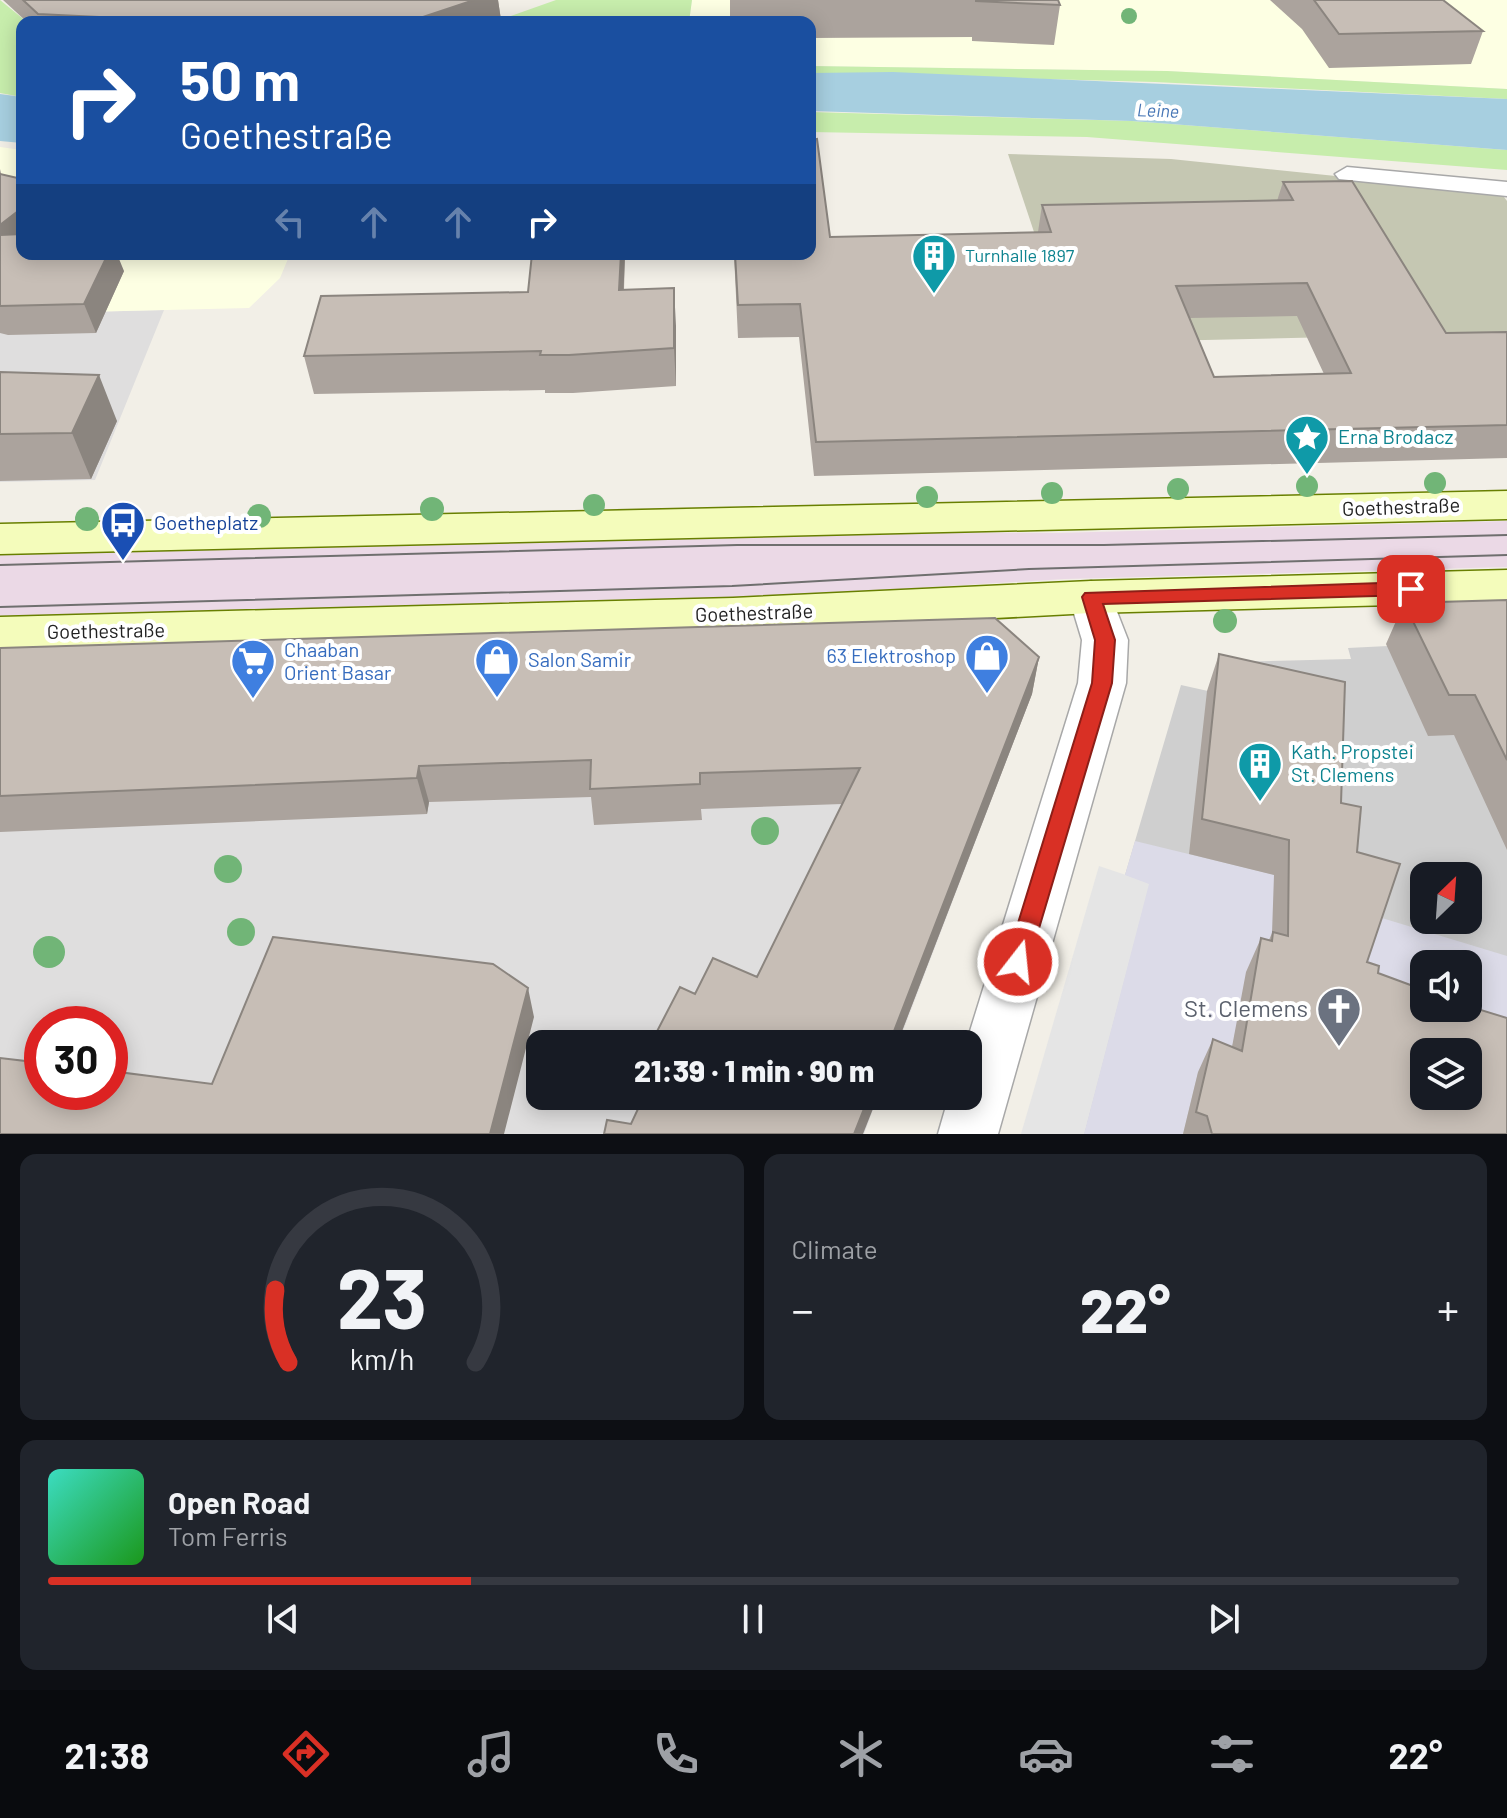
<!DOCTYPE html>
<meta charset="utf-8">
<style>
:root{--surface:#171b24;--page:#20242c;--text:#f1f3f6;--muted:#9ea1a6;--line:#363941;--accent:#d93025}
body{margin:0;font-family:Barlow,sans-serif;background:var(--page);color:var(--text);height:100vh;display:flex;flex-direction:column;font-size:30px;white-space:nowrap}
*{box-sizing:border-box;margin:0}
p{font-size:26px;color:var(--muted)}
.icon{flex:none;width:44px;height:44px;fill:none;stroke:currentColor;stroke-width:2;stroke-linecap:round;stroke-linejoin:round}
.map{position:relative;height:1134px;overflow:hidden}
.side{display:flex;flex-direction:column;gap:20px;padding:20px;background:#0d0f14;flex:1}
.side>*{flex:none}
.hud{position:absolute;left:16px;top:16px;width:800px;height:244px;border-radius:16px;box-shadow:0 4px 20px #0003;background:#1a4fa0;color:#fff;overflow:hidden}
.needle{width:52px;rotate:25deg}
.controls{position:absolute;left:1410px;top:862px;display:grid;gap:16px}
.controls a{display:grid;place-items:center;width:72px;height:72px;border-radius:16px;background:var(--surface);box-shadow:0 4px 20px #0003;font-size:40px}
.speed{position:absolute;left:24px;top:1006px;display:flex;gap:16px;font-size:40px;font-weight:700;text-align:center}
.speed>*{display:grid;place-content:center;width:104px;height:104px;border-radius:50%;background:var(--surface);box-shadow:0 4px 20px #0003;line-height:1}
.speed .limit{border:12px solid #d22;background:#fff;color:#111}
.pin{position:absolute;display:grid;place-items:center;width:68px;height:68px;color:#fff;margin:-34px;border-radius:16px;box-shadow:0 4px 12px #0006}
.me{position:absolute;width:88px;margin:-44px;rotate:16deg;stroke-linejoin:round;filter:drop-shadow(0 0 6px #0008)}
.turn{display:flex;align-items:center;gap:28px;height:168px;padding:0 32px;font-size:36px}
.turn .icon{width:104px;height:104px;stroke-width:2.5}
.turn b{display:block;font-size:56px;line-height:68px}
.lanes{display:flex;align-items:center;height:76px;padding:0 32px;background:#0003;justify-content:center;gap:40px;direction:ltr}
.lanes .off{opacity:.35}
.big{font-size:60px;font-weight:800;line-height:1.1}
.side .tile{flex:1;display:flex;flex-direction:column;justify-content:center;gap:12px;min-width:0;padding:0 28px;border-radius:16px;background:var(--page)}
.side .dial{align-items:center;gap:0}
.dial svg{height:208px;overflow:visible;fill:none;stroke:var(--line);stroke-width:7;stroke-linecap:round;text-anchor:middle}
.dial text{fill:var(--text);stroke:none}
.song{display:flex;align-items:center;gap:24px}
.cover{width:96px;height:96px;border-radius:12px;background:linear-gradient(135deg,hsl(170 70% 55%),hsl(120 70% 35%))}
.played{height:8px;border-radius:4px;background:linear-gradient(90deg,var(--accent) 30%,var(--line) 30%)}
.keys{display:flex;justify-content:space-around;direction:ltr}
.heat{display:flex;justify-content:space-between;align-items:center;font-size:44px;direction:ltr}
.side .tiles{flex:1;display:grid;gap:20px;grid-template-columns:1fr 1fr}
.tile:last-child{grid-column:span 2}
.trip{position:absolute;left:526px;top:1030px;width:456px;height:80px;border-radius:16px;background:var(--surface);box-shadow:0 4px 20px #0003;font-weight:800;line-height:80px;text-align:center}
.dock{display:flex;height:128px;justify-content:space-around;align-items:center;background:#090b0e;color:var(--muted)}
.dock .icon{width:56px;height:56px}
.dock .active{color:var(--accent)}
.dock b{font-size:36px;color:var(--text)}
.map>svg:first-child{display:block}
.residential{fill:#dfdede;fill-rule:evenodd}
.industrial{fill:#ebd9e6}
.education{fill:#fdffe3}
.religious{fill:#cfcfcf;fill-rule:evenodd}
.construction{fill:#c5c7b2}
.grass{fill:#c7edac}
.parking{fill:#e5e5e5}
.plaza{fill:#dcdbe8;fill-rule:evenodd}
.water{fill:#a7cfe0}
.lines{fill:none;stroke-linecap:round;stroke-linejoin:round}
.lane-casing{stroke:#a8a8a8;stroke-width:3}
.street-casing{stroke:#a8a8a8;stroke-width:3}
.secondary-casing{stroke:#687f01;stroke-width:3}
.lane{fill:#fff;fill-rule:evenodd}
.street{fill:#fff;fill-rule:evenodd}
.secondary{fill:#f4fcbb;fill-rule:evenodd}
.tram{stroke:#6f6f6f;stroke-width:2}
.tree{fill:#71b577}
.wall{fill:#aba39d;fill-rule:evenodd}
.shaded-wall{fill:#8b857f}
.building{fill:#c7beb6;stroke:#8b857f;stroke-width:2;fill-rule:evenodd}
.route{fill:#d93025;stroke:#8d1f18;stroke-width:2}
.labels{text-anchor:middle;stroke-width:8;stroke-linejoin:round;paint-order:stroke}
.far-water-label{font-size:18px;font-style:italic;fill:#4877b6;stroke:#fff}
.far-culture-label{font-size:18px;fill:#0d838f;stroke:#fff;text-anchor:start}
.culture-label{font-size:20px;fill:#0d838f;stroke:#fff;text-anchor:start}
.street-label{font-size:20px;fill:#212121;stroke:#fff}
.transit-label{font-size:20px;fill:#164399;stroke:#fff;text-anchor:start}
.shop-label{font-size:20px;fill:#366cbe;stroke:#fff;text-anchor:start}
.near-worship-label{font-size:24px;fill:#5b616d;stroke:#fff;text-anchor:end}
</style>
<div class="map">
<svg width="1507" height="1134" viewBox="0 0 1507 1134">
<rect width="100%" height="100%" fill="#f2efe7"/>
<!-- residential -->
<path class="residential" d="M164,310L95,480L0,482V314Z
M989,654L1032,694L898,1044H540V1096H878L864,1134H0V685ZM42,1024H110V1092H42Z"/>
<!-- industrial -->
<path class="industrial" d="M1507,521V567L1065,579L767,597L0,620V552L800,532L1056,533Z"/>
<!-- education -->
<path class="education" d="M692,0H1507V89L1167,71L810,66V22H689Z
M0,147L22,150V254H290L280,278L249,308L0,314Z"/>
<!-- religious -->
<path class="religious" d="M1507,640V1134H1084L1149,884L1125,875L1181,685L1217,693L1227,662L1351,659L1348,648ZM1424,876H1468V920H1424ZM1424,964H1468V1008H1424ZM1424,1052H1468V1096H1424Z"/>
<!-- construction -->
<path class="construction" d="M1008,154L1171,159L1501,193L1507,201V333L1071,343Z"/>
<!-- grass -->
<path class="grass" d="M0,0L27,22H22V97L0,93Z
M556,0H692L689,22H494Z
M810,66L1167,71L1507,89V99L1155,82L810,73Z
M810,112L1132,121L1507,150V170L1087,137L810,132Z"/>
<!-- parking -->
<path class="parking" d="M1099,866L1150,883L1084,1134H1021Z"/>
<!-- plaza -->
<path class="plaza" d="M1135,841L1316,885V898L1507,956V1069L1481,1050L1235,1033L1233,1044L1207,1076L1198,1073L1183,1134H1084L1149,884L1125,875ZM1424,964H1468V1008H1424Z"/>
<!-- water -->
<path class="water" d="M893,72L1507,99V150L1132,121L810,111V73Z
M0,94L22,97V143L0,141Z"/>
<g class="lines">
<!-- lane casing -->
<g class="lane-casing">
<path id="lane" d="M1347,167L1507,182V196L1339,179L1335,174Z"/>
</g>
<!-- street casing -->
<g class="street-casing">
<path id="street" d="M1091,581L1107,586L1128,640L1126,683L998,1134H938L949,1096H968L966,1044L1078,683L1082,640L1069,597L1075,586Z"/>
</g>
<!-- secondary casing -->
<g class="secondary-casing">
<path id="secondary" d="M1507,491V519L0,554V524Z
M1507,570V602L1091,613L733,632L0,651V617L733,598L1091,581Z"/>
</g>
<!-- lane -->
<use href="#lane" class="lane"/>
<!-- street -->
<use href="#street" class="street"/>
<!-- secondary -->
<use href="#secondary" class="secondary"/>
<!-- tram -->
<path class="tram" d="M0,565L737,545H1104L1507,535
M0,607L732,586L1029,569L1507,555"/>
</g>
<!-- trees -->
<g class="tree">
<circle cx="1129" cy="16" r="8"/>
<circle cx="1435" cy="483" r="11"/>
<circle cx="1307" cy="486" r="11"/>
<circle cx="1178" cy="489" r="11"/>
<circle cx="1052" cy="493" r="11"/>
<circle cx="927" cy="497" r="11"/>
<circle cx="594" cy="505" r="11"/>
<circle cx="432" cy="509" r="12"/>
<circle cx="259" cy="516" r="12"/>
<circle cx="87" cy="519" r="12"/>
<circle cx="1225" cy="621" r="12"/>
<circle cx="765" cy="831" r="14"/>
<circle cx="228" cy="869" r="14"/>
<circle cx="241" cy="932" r="14"/>
<circle cx="49" cy="952" r="16"/>
</g>
<!-- wall -->
<path class="wall" d="M3,0H498L501,20L494,22H27Z
M730,0H1058L1060,5L1054,45L972,41V37L810,38V22H730Z
M1270,0H1443L1483,31L1471,64L1329,68L1302,29Z
M0,169L22,254L124,271L96,333L8,335L0,333Z
M1283,182L1446,333L1507,332V458L814,476L799,337L738,338L734,254H810L830,237L1038,232L1042,205L1277,201ZM1297,316L1324,374L1214,377L1190,318Z
M532,254H625L624,290L676,326V386L573,393H545V390L314,394L304,356L528,292Z
M0,372L117,421L91,479L0,481Z
M1507,600V850L1454,735L1428,736L1386,644L1404,603Z
M0,648L1039,657L1032,694L897,1044H652V1041L695,994L757,977L842,804L701,809L702,820L594,825L591,797L429,802L427,814L0,832Z
M1219,654L1341,803L1357,852L1367,962L1378,973L1507,1134H1183L1198,1072L1213,1039L1232,1047L1246,972L1261,938L1269,940L1272,933L1274,875L1189,854L1207,691Z"/>
<!-- shaded-wall -->
<path class="shaded-wall" d="M474,0H498L501,20L494,22H408Z
M286,18L287,22H273Z
M22,208V246L0,264V225Z
M108,254H117L124,271L96,333L84,304Z
M621,254H625L622,327L619,290Z
M674,288L676,326V386L674,348Z
M99,375L117,421L91,479L72,433Z
M1039,657L1032,694L897,1044H889Z
M419,766L429,802L427,814L417,778Z
M528,988L534,1017L504,1134H490Z
M869,1096H878L863,1134H854Z"/>
<!-- building -->
<path class="building" d="M23,0H474L408,22H293L286,18L273,22H201L38,14Z
M976,0H1058L1060,5L976,1Z
M1314,0H1443L1483,31L1339,34Z
M817,139L830,237L1051,232L1042,205L1293,200L1283,182L1352,181L1446,333L1507,332V425L816,442L800,304L738,305L735,254H810V140ZM1307,283L1351,373L1214,377L1176,286Z
M0,174L22,179V208L0,225Z
M22,234V254H108L84,304L0,306V235Z
M532,254H621L619,290L674,288V348L569,355H540L541,351L304,356L321,296L528,292Z
M0,372L99,375L72,433L0,434Z
M1507,600V760L1475,695H1449L1404,603Z
M995,618L1039,657L889,1044H659L652,1041L680,987L695,994L713,958L757,977L860,768L700,773V784L590,789L591,760L419,766L417,778L0,796V648Z
M1219,654L1345,682L1341,803L1361,807L1357,852L1400,864L1367,962L1379,966L1378,973L1424,990V1008H1468V1006L1507,1018V1134H1212L1207,1116L1196,1112L1213,1039L1242,1051L1261,938L1272,941L1273,932L1288,936L1289,840L1202,819ZM1424,1052H1468V1096H1424Z
M273,937L493,964L528,988L490,1134H0V1058L42,1063V1092H110V1071L212,1084Z
M644,1096H869L854,1134H604L607,1120L631,1124Z"/>
<!-- route -->
<path class="route" d="M1411,582L1420,589L1411,595L1103,604L1115,640L1112,683L1029,962L1026,969L1018,972L1009,969L1006,962L1092,683L1095,640L1082,597L1085,593Z"/>
<!-- icons -->
<defs>
<g id="building-pin" transform="scale(2.3)"><path d="M0 17L-7.5 6A9.5 9.5 0 1 1 7.5 6Z" fill="#0f9aa8" stroke="#fff"/><path d="M-4-6H4V6H1V3H-1V6H-4ZM-2.5-4.3h1.7v1.8h-1.7ZM.8-4.3h1.7v1.8H.8ZM-2.5-1h1.7V.8h-1.7ZM.8-1h1.7V.8H.8Z" fill="#fff"/></g>
<g id="sight-pin" transform="scale(2.3)"><path d="M0 17L-7.5 6A9.5 9.5 0 1 1 7.5 6Z" fill="#0f9aa8" stroke="#fff"/><path d="M0-6L1.8-2.2L6-1.7L2.9 1.2L3.7 5.4L0 3.3L-3.7 5.4L-2.9 1.2L-6-1.7L-1.8-2.2Z" fill="#fff"/></g>
<g id="bus-pin" transform="scale(2.3)"><path d="M0 17L-7.5 6A9.5 9.5 0 1 1 7.5 6Z" fill="#1a4fb4" stroke="#fff"/><path d="M-5-6H5V4H4V6H2V4H-2V6H-4V4H-5ZM-3.5-4V0h7V-4ZM-3.5 1.2v1.5H-2V1.2ZM2 1.2v1.5H3.5V1.2Z" fill="#fff"/></g>
<g id="shop-pin" transform="scale(2.3)"><path d="M0 17L-7.5 6A9.5 9.5 0 1 1 7.5 6Z" fill="#3f7fe0" stroke="#fff"/><path d="M-5-2.5h2.3a2.7 3.5 0 0 1 5.4 0H5L5.5 6h-11ZM-1.5-2.5h3a1.5 2.3 0 0 0-3 0Z" fill="#fff"/></g>
<g id="supermarket-pin" transform="scale(2.3)"><path d="M0 17L-7.5 6A9.5 9.5 0 1 1 7.5 6Z" fill="#3f7fe0" stroke="#fff"/><path d="M-6-5.5h2.5l.6 2H6L4.5 2H-2.5L-4.4-4H-6ZM-1.5 3.2a1.3 1.3 0 1 0 .1 0ZM3 3.2a1.3 1.3 0 1 0 .1 0Z" fill="#fff"/></g>
<g id="church-pin" transform="scale(2.3)"><path d="M0 17L-7.5 6A9.5 9.5 0 1 1 7.5 6Z" fill="#6b7280" stroke="#fff"/><path d="M-1.2-6h2.4v3.5h3.3v2.4h-3.3V6h-2.4V-.1h-3.3v-2.4h3.3Z" fill="#fff"/></g>
</defs>
<g fill-rule="evenodd">
<use href="#building-pin" x="934" y="256"/>
<use href="#sight-pin" x="1307" y="437"/>
<use href="#bus-pin" x="123" y="523"/>
<use href="#shop-pin" x="987" y="656"/>
<use href="#shop-pin" x="497" y="660"/>
<use href="#supermarket-pin" x="253" y="661"/>
<use href="#building-pin" x="1260" y="764"/>
<use href="#church-pin" x="1339" y="1009"/>
</g>
<g class="labels">
<!-- far-water labels -->
<g class="far-water-label">
<text transform="translate(1158 111) rotate(2)" y="6">Leine</text>
</g>
<!-- far-culture labels -->
<g class="far-culture-label">
<text x="965" y="262">Turnhalle 1897</text>
</g>
<!-- culture labels -->
<g class="culture-label">
<text x="1338" y="444">Erna Brodacz</text>
<text x="1291" y="759">Kath. Propstei<tspan x="1291" dy="23">St. Clemens</tspan></text>
</g>
<!-- street labels -->
<g class="street-label">
<text transform="translate(1401 507) rotate(-2)" y="7">Goethestraße</text>
<text transform="translate(754 613) rotate(-2)" y="7">Goethestraße</text>
<text transform="translate(106 631) rotate(-1)" y="7">Goethestraße</text>
</g>
<!-- transit labels -->
<g class="transit-label">
<text x="154" y="530">Goetheplatz</text>
</g>
<!-- shop labels -->
<g class="shop-label">
<text x="284" y="657">Chaaban<tspan x="284" dy="23">Orient Basar</tspan></text>
<text x="956" y="663" text-anchor="end">63 Elektroshop</text>
<text x="528" y="667">Salon Samir</text>
</g>
<!-- near-worship labels -->
<g class="near-worship-label">
<text x="1308" y="1017">St. Clemens</text>
</g>
</g>
</svg>
<div class="controls">
<a><svg class="needle" viewBox="-14 -14 28 28"><path d="M0-13l5 13h-10z" fill="#e53935"/><path d="M0 13l5-13h-10z" fill="#9ea1a6"/></svg></a>
<a><svg class="icon" aria-label="sound" viewBox="0 0 24 24"><path d="M4 9h4l5-4v14l-5-4H4zM17 9q2 3 0 6"/></svg></a>
<a><svg class="icon" aria-label="layers" viewBox="0 0 24 24"><path d="M12 4l9 5-9 5-9-5zM3 14l9 5 9-5"/></svg></a>
</div>
<div class="speed"><div class="limit">30</div></div>
<div class="pin" style="left:1411px;top:589px;background:#d93025"><svg class="icon" aria-label="arrive" viewBox="0 0 24 24"><path d="M6 21V4h12l-3 4 3 4H6"/></svg></div>
<svg class="me" style="left:1018px;top:962px" viewBox="-20 -20 40 40"><circle r="17" fill="#d93025" stroke="#fff" stroke-width="3"/><path d="M0-11L8 9 0 5-8 9z" fill="#fff"/></svg>
<div class="trip">21:39 · 1 min · 90 m</div>
<div class="hud">
<div class="turn"><svg class="icon" aria-label="right" viewBox="0 0 24 24"><path d="M7 20v-9h11M14 6l5 5-5 5"/></svg><div><b>50 m</b>Goethestraße</div></div>
<div class="lanes"><svg class="icon off" aria-label="left" viewBox="0 0 24 24"><path d="M17 20v-9H6M10 6l-5 5 5 5"/></svg><svg class="icon off" aria-label="ahead" viewBox="0 0 24 24"><path d="M12 20V5M6 11l6-6 6 6"/></svg><svg class="icon off" aria-label="ahead" viewBox="0 0 24 24"><path d="M12 20V5M6 11l6-6 6 6"/></svg><svg class="icon" aria-label="right" viewBox="0 0 24 24"><path d="M7 20v-9h11M14 6l5 5-5 5"/></svg></div>
</div>
</div>
<section class="side">
<div class="tiles">
<div class="tile dial"><svg viewBox="0 0 100 80">
<path d="M14 69A42 42 0 1 1 86 69"/>
<path d="M14 69A42 42 0 0 1 9 41" stroke="#d93025"/>
<text x="50" y="56" font-size="32" font-weight="700">23</text>
<text x="50" y="72" font-size="11">km/h</text>
</svg></div>
<div class="tile"><p>Climate</p>
<div class="heat"><a>−</a><b class="big">22°</b><a>+</a></div>
</div>
<div class="tile">
<div class="song"><i class="cover"></i><div><b>Open Road</b><p>Tom Ferris</p></div></div>
<div class="played"></div>
<div class="keys"><svg class="icon" aria-label="previous" viewBox="0 0 24 24"><path d="M18 5L8 12l10 7zM5 5v14"/></svg><svg class="icon" aria-label="pause" viewBox="0 0 24 24"><path d="M8 5v14M16 5v14"/></svg><svg class="icon" aria-label="next" viewBox="0 0 24 24"><path d="M6 5l10 7-10 7zM19 5v14"/></svg></div>
</div>
</div>
</section>
<nav class="dock">
<b>21:38</b>
<svg class="icon active" aria-label="directions" viewBox="0 0 24 24"><path d="M12 3l9 9-9 9-9-9zM9 14v-3h6M13 9l2 2-2 2"/></svg>
<svg class="icon" aria-label="music" viewBox="0 0 24 24"><path d="M9 18V5l10-2v13"/><circle cx="6" cy="18" r="3"/><circle cx="16" cy="16" r="3"/></svg>
<svg class="icon" aria-label="phone" viewBox="0 0 24 24"><path d="M5 4h4l2 5-3 2q2 4 5 5l2-3 5 2v4C11 20 4 13 5 4z"/></svg>
<svg class="icon" aria-label="climate" viewBox="0 0 24 24"><path d="M12 3v18M4 7l16 10M4 17L20 7"/></svg>
<svg class="icon" aria-label="car" viewBox="0 0 24 24"><path d="M5 17H2v-5l4-1 3-4h7l3 4 3 1v5h-3M9 17h6M6 11h13"/><circle cx="7" cy="17" r="2"/><circle cx="17" cy="17" r="2"/></svg>
<svg class="icon" aria-label="filters" viewBox="0 0 24 24"><path d="M4 7h16M4 17h16"/><circle cx="9" cy="7" r="2"/><circle cx="15" cy="17" r="2"/></svg>
<b>22°</b>
</nav>
